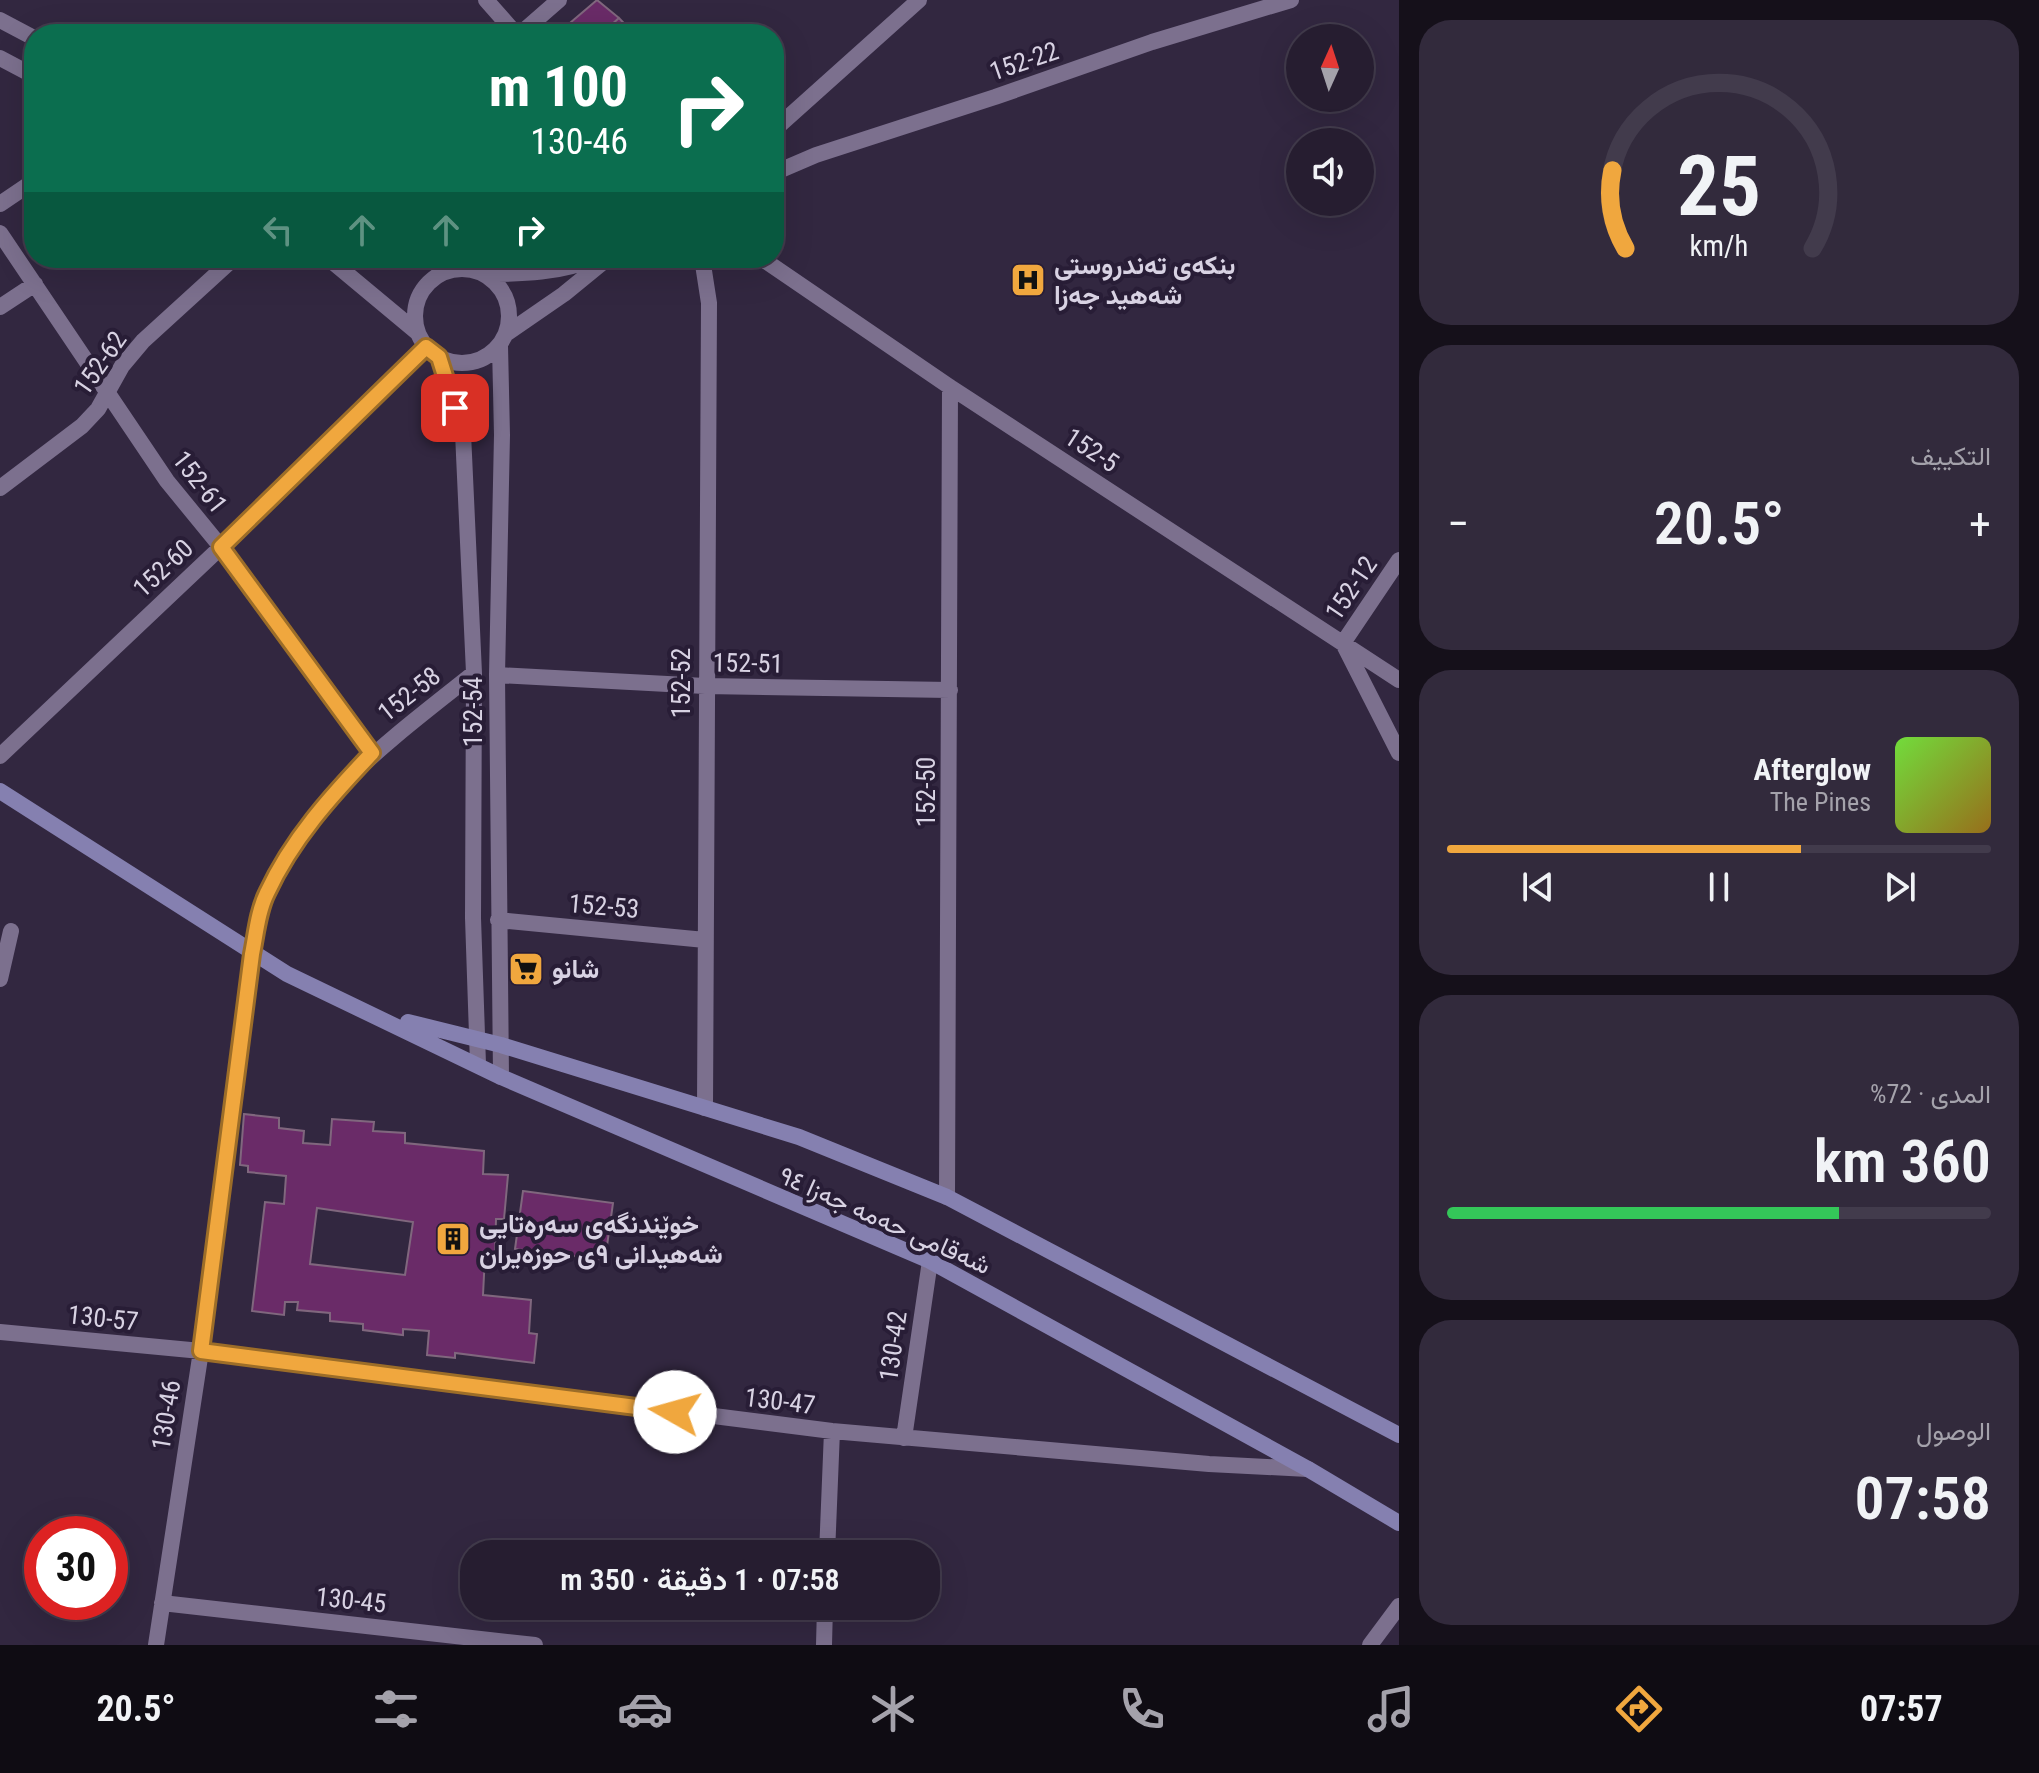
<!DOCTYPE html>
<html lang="ar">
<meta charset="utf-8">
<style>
:root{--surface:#261d30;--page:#322a3c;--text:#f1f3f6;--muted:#a4a2ab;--line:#423b4c;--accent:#f0a73e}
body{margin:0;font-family:"Roboto Condensed",Vazirmatn,sans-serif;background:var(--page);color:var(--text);direction:rtl;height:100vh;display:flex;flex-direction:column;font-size:30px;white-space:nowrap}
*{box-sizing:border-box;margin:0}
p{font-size:26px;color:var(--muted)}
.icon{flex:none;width:44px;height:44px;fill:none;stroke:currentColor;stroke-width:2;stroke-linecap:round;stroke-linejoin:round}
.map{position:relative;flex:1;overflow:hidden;direction:ltr}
.side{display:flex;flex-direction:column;gap:20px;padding:20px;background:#15101a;width:640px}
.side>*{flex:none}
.top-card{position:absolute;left:24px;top:24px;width:760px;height:244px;border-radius:32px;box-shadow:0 8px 32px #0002,0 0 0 2px var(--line);direction:rtl;background:#0b6e4f;color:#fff;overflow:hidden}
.needle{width:52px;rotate:3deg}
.buttons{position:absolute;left:1286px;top:24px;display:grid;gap:16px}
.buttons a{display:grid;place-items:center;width:88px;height:88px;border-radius:50%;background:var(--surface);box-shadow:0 8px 32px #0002,0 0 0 2px var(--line);font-size:40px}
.speed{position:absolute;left:24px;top:1516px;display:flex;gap:16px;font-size:40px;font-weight:700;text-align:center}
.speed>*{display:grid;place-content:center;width:104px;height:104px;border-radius:50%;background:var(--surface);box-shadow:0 8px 32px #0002,0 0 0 2px var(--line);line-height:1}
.speed .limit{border:12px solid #d22;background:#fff;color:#111}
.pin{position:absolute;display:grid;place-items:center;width:68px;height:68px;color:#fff;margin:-34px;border-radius:16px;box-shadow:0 4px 12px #0006}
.me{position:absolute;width:88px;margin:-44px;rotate:277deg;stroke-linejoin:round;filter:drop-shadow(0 0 6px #0008)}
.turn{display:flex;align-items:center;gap:28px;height:168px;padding:0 24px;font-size:36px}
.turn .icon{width:104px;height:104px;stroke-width:2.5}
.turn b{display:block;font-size:56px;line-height:68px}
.lanes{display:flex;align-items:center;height:76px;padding:0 24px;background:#0003;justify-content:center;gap:40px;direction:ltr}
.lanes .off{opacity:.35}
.big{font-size:60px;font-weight:600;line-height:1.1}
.side .tile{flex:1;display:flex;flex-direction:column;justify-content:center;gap:12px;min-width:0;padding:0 28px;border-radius:32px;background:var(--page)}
.side .dial{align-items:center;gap:0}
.dial svg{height:208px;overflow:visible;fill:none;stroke:var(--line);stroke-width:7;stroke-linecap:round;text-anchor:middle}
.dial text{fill:var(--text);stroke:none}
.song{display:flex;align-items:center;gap:24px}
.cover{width:96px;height:96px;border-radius:12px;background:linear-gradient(135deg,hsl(100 70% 55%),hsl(40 70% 35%))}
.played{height:8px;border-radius:4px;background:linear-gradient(90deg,var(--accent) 65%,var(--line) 65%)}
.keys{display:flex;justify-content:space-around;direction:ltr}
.heat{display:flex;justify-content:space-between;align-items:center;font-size:44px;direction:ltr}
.charge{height:12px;border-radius:6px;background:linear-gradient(90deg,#34c759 72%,var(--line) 0)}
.trip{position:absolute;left:460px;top:1540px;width:480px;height:80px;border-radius:32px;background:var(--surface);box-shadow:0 8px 32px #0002,0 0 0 2px var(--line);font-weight:600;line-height:80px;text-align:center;direction:rtl}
.dock{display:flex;height:128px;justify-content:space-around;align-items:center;background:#0f0c13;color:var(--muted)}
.dock .icon{width:56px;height:56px}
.dock .selected{color:var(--accent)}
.dock b{font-size:36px;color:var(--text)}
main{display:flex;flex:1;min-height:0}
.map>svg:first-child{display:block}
.building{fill:#6a2b68;stroke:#80677e;stroke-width:2;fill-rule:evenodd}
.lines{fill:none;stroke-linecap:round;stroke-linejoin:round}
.street{stroke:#7c708e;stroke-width:16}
.secondary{stroke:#8580b0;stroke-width:16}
.route-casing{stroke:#9c6d28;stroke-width:20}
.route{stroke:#f0a73e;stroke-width:14}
.labels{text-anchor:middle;stroke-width:8;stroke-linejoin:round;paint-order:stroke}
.street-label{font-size:26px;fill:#d8d2e3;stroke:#281d36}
.poi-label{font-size:26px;font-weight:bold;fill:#d8d2e3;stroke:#281d36;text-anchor:start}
</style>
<main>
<section class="side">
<div class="tile dial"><svg viewBox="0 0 100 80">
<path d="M14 69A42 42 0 1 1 86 69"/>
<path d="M14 69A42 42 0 0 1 9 39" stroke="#f0a73e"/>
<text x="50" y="56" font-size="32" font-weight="700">25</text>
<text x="50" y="72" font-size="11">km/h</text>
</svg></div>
<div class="tile"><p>التكييف</p>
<div class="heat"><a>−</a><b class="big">20.5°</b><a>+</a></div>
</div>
<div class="tile">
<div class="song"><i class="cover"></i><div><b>Afterglow</b><p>The Pines</p></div></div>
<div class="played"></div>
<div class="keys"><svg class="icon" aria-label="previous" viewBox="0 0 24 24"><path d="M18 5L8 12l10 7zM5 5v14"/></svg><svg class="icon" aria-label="pause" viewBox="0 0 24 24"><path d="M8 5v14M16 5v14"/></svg><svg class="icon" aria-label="next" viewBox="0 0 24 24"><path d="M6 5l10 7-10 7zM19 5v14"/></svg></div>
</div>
<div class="tile"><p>المدى · 72%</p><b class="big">360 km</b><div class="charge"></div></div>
<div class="tile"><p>الوصول</p><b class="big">07:58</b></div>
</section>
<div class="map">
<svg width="1399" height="1645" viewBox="0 0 1399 1645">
<rect width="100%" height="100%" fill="#322740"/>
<!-- building -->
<path class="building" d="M597,0L619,18L601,34H557Z
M619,18L634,34H601Z
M244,1114L279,1118V1128L304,1131L303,1143L330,1145L332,1119L374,1122L373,1131L405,1133V1143L484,1151L483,1174L508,1175L504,1219H496L495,1255H485L483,1295L531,1300L529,1333L537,1334L534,1363L455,1353V1358L427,1355L429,1331L403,1329V1335L363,1330V1324L330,1321V1313L297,1310L298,1302H285L284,1315L252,1311L265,1202L284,1204L286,1176L248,1172V1166L240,1165ZM317,1208L413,1222L405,1275L310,1264Z
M523,1191L613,1203L605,1260L515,1249Z"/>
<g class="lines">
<!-- street -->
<path class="street" d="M486,0L516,34
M0,20L34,38
M520,34L559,0
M0,58L34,76
M774,130L919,0
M774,173L816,155L995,97L1152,42L1291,0
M0,204L34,181
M0,233L167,481L221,547L372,753
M328,258L418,333
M702,258L709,303L705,1108
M761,258L950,387L1399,680
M415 316a47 47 0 1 1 94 0a47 47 0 1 1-94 0Z
M485,274C523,274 560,273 596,258
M0,307L35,284
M506,334L564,294L608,258
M500,346L502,435L497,675L501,1077
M439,357L463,433L474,673L473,918L478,1064
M0,488L82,426L98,409L122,366L143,341L234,258
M1399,560L1343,643L1399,753
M497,675L705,686L950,690
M0,756L221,547L426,347
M498,920L705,940
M0,979L11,931
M947,1197L950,387
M0,1332L201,1351L832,1431L1209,1464L1308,1469
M904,1438L930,1261
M827,1554L832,1431
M162,1603L535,1645
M156,1645L201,1351L252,954C256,935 258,912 266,894C308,798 395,736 474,673
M824,1645L825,1606
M1370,1645L1399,1606"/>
<!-- secondary -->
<path class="secondary" d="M0,791L287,974L501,1077L930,1261L1308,1469L1399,1523
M408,1022L501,1045L799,1137L947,1197L1399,1435"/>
</g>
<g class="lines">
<!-- route casing -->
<g class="route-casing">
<path id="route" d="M455,408L439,357L426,347L221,547L372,753C331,796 292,839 267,893C258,911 256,934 252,954L201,1351L675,1412"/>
</g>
<!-- route -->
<use href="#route" class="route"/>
</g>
<!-- icons -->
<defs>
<g id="hospital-square" transform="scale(1.8)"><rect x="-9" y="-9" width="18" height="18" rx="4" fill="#f0a73e" stroke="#281d36"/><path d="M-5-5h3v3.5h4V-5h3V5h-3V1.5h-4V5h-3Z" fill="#111"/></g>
<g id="supermarket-square" transform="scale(1.8)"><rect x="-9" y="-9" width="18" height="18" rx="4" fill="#f0a73e" stroke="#281d36"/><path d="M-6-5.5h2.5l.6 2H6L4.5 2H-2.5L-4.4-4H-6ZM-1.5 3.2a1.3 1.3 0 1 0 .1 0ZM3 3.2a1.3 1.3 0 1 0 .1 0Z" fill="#111"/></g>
<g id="building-square" transform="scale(1.8)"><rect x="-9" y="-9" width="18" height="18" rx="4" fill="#f0a73e" stroke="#281d36"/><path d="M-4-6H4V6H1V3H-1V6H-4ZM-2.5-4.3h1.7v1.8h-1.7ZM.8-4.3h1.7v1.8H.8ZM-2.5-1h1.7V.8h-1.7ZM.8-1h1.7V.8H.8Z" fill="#111"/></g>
</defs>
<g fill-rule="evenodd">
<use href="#hospital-square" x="1028" y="280"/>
<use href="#supermarket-square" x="526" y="969"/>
<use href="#building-square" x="453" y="1239"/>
</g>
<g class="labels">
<!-- street labels -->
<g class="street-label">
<text transform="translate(1024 61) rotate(-19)" y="9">152-22</text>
<text transform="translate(100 363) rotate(-55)" y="9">152-62</text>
<text transform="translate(1092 450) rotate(33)" y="9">152-5</text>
<text transform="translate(200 482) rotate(52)" y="9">152-61</text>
<text transform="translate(163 568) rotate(-43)" y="9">152-60</text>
<text transform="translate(1351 588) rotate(-56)" y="9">152-12</text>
<text transform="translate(748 663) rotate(1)" y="9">152-51</text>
<text transform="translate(681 683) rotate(-90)" y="9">152-52</text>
<text transform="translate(409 694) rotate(-38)" y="9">152-58</text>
<text transform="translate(473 712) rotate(-90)" y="9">152-54</text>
<text transform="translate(926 792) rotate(-90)" y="9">152-50</text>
<text transform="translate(604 906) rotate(5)" y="9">152-53</text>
<text transform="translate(885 1220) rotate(24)" y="9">شەقامی حەمە جەزا ٩٤</text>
<text transform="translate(103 1318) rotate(6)" y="9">130-57</text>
<text transform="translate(893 1346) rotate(-82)" y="9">130-42</text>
<text transform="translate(780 1401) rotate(7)" y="9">130-47</text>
<text transform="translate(166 1415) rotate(-81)" y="9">130-46</text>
<text transform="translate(351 1600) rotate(6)" y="9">130-45</text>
</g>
<!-- poi labels -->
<g class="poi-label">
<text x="1054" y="274">بنکەی تەندروستی<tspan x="1054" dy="30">شەهید جەزا</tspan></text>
<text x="552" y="978">شانو</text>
<text x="479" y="1233">خوێندنگەی سەرەتایی<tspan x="479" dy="30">شەهیدانی ٩ی حوزەیران</tspan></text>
</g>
</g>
</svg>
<div class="buttons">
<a><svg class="needle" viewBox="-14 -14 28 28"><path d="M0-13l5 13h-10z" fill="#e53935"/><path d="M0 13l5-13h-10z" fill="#a4a2ab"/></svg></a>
<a><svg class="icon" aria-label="sound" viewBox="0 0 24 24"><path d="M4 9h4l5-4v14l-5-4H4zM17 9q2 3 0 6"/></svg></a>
</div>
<div class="speed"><div class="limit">30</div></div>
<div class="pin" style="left:455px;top:408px;background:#d93025"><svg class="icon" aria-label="arrive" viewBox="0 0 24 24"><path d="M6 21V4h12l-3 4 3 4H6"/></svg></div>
<svg class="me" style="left:675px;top:1412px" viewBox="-20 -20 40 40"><circle r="19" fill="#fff"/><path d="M0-13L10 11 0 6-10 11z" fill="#f0a73e"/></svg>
<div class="trip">07:58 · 1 دقيقة · 350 m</div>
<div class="top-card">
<div class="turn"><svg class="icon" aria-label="right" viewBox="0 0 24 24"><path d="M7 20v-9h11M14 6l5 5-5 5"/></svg><div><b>100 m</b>130-46</div></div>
<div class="lanes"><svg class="icon off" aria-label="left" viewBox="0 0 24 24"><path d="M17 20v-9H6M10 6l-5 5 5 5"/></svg><svg class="icon off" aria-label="ahead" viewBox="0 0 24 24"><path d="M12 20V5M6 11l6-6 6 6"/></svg><svg class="icon off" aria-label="ahead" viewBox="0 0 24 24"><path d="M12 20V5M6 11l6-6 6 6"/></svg><svg class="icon" aria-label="right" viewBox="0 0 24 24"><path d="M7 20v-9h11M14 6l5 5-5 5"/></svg></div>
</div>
</div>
</main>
<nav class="dock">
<b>07:57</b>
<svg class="icon selected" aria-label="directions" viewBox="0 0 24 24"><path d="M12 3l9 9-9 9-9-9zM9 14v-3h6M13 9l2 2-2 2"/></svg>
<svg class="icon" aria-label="music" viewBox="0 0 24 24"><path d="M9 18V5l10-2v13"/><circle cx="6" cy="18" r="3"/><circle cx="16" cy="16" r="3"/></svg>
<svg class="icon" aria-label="phone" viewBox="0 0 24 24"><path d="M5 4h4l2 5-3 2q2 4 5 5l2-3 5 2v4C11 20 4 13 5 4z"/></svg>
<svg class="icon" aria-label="climate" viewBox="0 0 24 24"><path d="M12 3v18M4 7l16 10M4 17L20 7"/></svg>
<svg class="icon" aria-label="car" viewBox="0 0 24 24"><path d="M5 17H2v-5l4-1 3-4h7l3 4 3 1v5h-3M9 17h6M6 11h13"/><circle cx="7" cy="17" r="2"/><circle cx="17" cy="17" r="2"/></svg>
<svg class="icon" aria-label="filters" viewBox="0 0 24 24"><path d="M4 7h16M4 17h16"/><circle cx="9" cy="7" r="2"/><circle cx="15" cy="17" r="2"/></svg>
<b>20.5°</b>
</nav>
